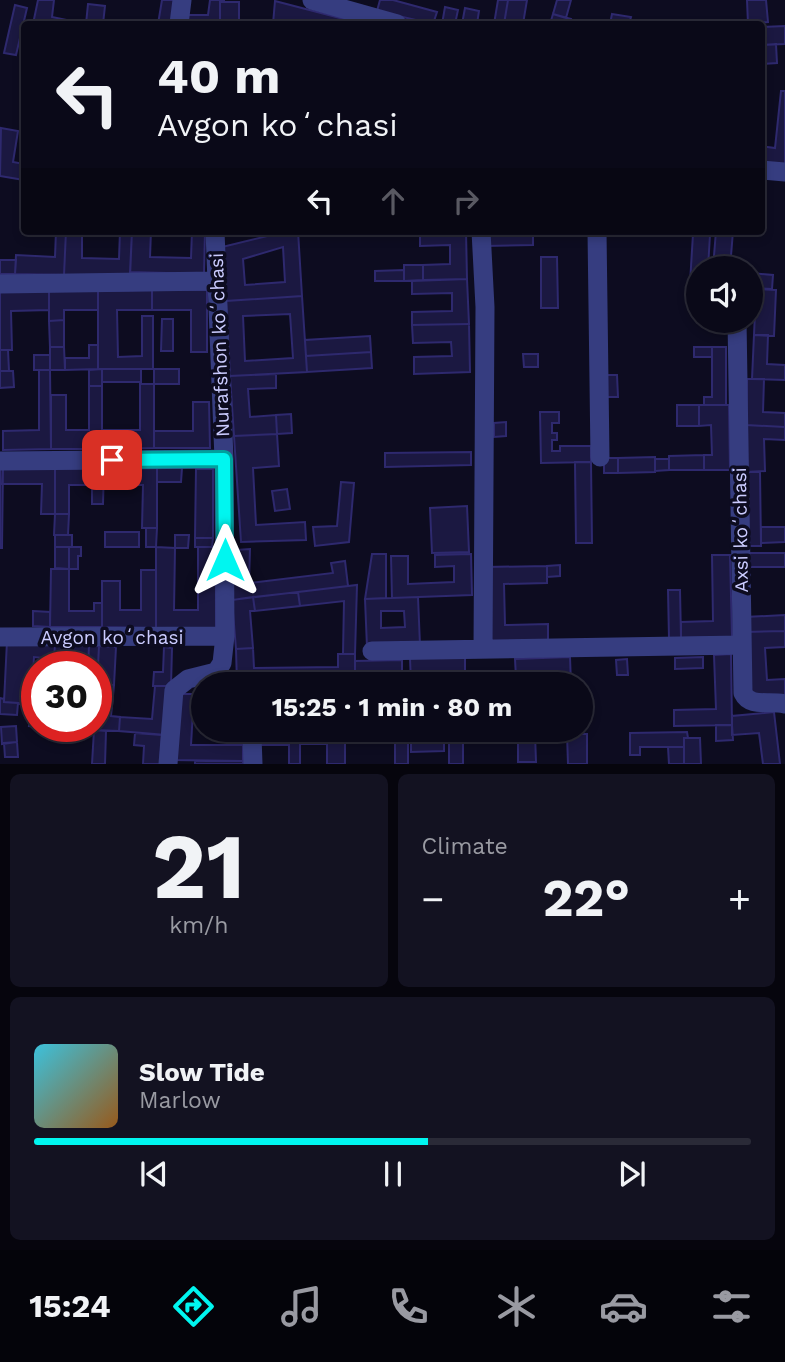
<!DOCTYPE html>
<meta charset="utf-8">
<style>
:root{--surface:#0a0918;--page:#131221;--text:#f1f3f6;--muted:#999aa2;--line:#2a2a37;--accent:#00f6f0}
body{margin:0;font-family:"Work Sans",sans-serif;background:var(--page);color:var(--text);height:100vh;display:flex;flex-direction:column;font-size:26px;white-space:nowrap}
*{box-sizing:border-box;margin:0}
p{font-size:23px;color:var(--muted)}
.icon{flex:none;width:38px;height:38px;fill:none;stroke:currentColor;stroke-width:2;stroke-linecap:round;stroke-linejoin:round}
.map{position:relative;height:764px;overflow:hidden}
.sheet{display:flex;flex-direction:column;gap:10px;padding:10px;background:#06050d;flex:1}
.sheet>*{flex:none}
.top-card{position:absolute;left:21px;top:21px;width:744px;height:214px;border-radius:7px;box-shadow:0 4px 10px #0003,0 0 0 2px var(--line);background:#0a0918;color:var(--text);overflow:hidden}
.tools{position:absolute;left:686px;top:256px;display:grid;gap:14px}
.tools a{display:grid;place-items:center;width:77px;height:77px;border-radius:50%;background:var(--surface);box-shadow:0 4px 10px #0003,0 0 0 2px var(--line);font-size:35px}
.speed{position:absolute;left:21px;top:651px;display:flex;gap:14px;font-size:35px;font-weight:700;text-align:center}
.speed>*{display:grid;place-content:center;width:91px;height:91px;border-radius:50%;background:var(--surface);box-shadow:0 4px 10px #0003,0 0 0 2px var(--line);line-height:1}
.speed .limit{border:10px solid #d22;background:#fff;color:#111}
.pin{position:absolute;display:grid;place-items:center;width:60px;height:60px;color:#fff;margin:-30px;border-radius:14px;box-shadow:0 4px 10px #0006}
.me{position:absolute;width:77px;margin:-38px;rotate:0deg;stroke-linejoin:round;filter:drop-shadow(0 0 5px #0008)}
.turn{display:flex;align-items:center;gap:24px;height:147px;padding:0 21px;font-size:32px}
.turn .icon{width:91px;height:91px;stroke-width:2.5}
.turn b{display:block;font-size:49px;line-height:60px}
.lanes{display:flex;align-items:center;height:66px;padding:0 21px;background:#0003;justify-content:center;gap:35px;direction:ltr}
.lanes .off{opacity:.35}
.big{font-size:52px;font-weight:700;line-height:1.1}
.sheet .widget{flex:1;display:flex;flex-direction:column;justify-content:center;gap:10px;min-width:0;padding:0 24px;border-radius:10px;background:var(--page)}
.sheet .dial{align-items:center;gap:0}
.dial b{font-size:91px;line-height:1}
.song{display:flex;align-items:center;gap:21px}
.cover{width:84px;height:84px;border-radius:10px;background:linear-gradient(135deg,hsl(190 70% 55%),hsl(30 70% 35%))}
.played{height:7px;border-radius:4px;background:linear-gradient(90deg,var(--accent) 55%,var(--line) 55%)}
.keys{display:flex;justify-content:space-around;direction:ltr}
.heat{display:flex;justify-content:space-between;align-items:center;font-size:38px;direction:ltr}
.sheet .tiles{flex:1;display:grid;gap:10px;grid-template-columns:1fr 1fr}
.widget:last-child{grid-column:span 2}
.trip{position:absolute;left:191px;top:672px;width:402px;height:70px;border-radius:35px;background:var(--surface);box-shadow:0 4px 10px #0003,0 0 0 2px var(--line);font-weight:700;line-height:70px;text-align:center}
.tab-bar{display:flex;height:112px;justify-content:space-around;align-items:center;background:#04040a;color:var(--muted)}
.tab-bar .icon{width:49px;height:49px}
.tab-bar .selected{color:var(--accent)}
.tab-bar b{font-size:32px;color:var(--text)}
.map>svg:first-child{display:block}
.building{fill:#1b1841;stroke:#2e296e;stroke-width:2;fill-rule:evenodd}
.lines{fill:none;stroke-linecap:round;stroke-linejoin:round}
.minor{stroke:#363d80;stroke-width:19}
.route-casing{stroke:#00a09c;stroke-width:18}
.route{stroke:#00f6f0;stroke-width:12}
.labels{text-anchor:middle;stroke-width:7;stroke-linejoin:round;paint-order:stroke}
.street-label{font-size:19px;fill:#cbccff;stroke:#0d0c20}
</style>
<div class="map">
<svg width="785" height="764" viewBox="0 0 785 764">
<rect width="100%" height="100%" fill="#0d0c20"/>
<!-- building -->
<path class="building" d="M38,0H54L52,17L86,24H33Z
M162,0H178L175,24H158Z
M210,0H224V2H220V24H182L183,15H208Z
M380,0H393L437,12L433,24L377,11Z
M498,0H508L504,24H494Z
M508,0H527L523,24H504Z
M557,0H571L566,18L553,14Z
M747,0H766L768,22L748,24Z
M275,1L363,24H273Z
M220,2H239V24H220Z
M88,4L105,6L103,24H107H86Z
M15,5L27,8L16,55L4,53Z
M445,7L458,10L455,24H442Z
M465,8L479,11L477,24H462Z
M553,14L571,19L570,24H550Z
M612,14L631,17L629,24H610Z
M785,26V44L761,45V27Z
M776,44L777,63L761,64V45Z
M781,91H785V167L761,164V146L775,148Z
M1,128L18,131L13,162L24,164V158V180L0,176Z
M56,231H66L64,275L15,274L16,255L55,257Z
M66,231H82V258L119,259L120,231H132L130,277L64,275Z
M132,231H151L150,257L191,258L192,231H205L204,274L130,272Z
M288,231H298L302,296L226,301L222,247ZM283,247L285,282L245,285L243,259Z
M466,231L467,279L423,280V265L450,264V245L420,246V232Z
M533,231V245L485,246V232Z
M716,231H733L730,268H713Z
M693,234L710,235L708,268H698V283H690Z
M541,257H557L558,308H541Z
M0,260H16L15,274H0Z
M404,265H423V280L404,281Z
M404,270V281H375V271Z
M751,273L773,275L772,289L751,288Z
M467,279L469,324L412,325V312L452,311V293L412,294V281Z
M756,289L776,290L774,336L754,335Z
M152,290V310H117L118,357L142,356V316H153V369H98V291Z
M152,290H207V352H191V310H152Z
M49,291H98V310H64V320L49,321Z
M49,291V310L11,311L12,350H0V292Z
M302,296L307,372L230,376L226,301ZM290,314L293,358L245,361L243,316Z
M162,319H173V351H161Z
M64,320V347H50L49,321Z
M469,324L470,372L414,374V357L452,356L451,342L413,343L412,325Z
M754,335H768L767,364L785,365V380L752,379Z
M370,336L371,352L306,356L305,340Z
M89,345H98V369L65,370V358H89Z
M50,347H64L65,370H50Z
M694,347H712V357H694Z
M712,347H726V405H704V397H712Z
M0,350H8L9,371H0Z
M371,352L372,368L307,372L306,356Z
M523,354H538V367H524Z
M34,355H50V370H34Z
M102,369H141V382H102Z
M102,369V386H89V370Z
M154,369H179V384H154Z
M39,370H50L51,449L3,450V431L39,430Z
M0,371H13L14,387L0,388Z
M276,374V388L248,389L250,417L276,415L277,434L234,436L230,376Z
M605,375H617L618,397H605Z
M747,379H764L763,412L785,413V427L746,425Z
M140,384H154V448L102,449V430H140Z
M89,386H102V449H51V395H66V430H89Z
M193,402H209L210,448H154V431H193Z
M677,405H699V426H677Z
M699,405H729L730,470H704V455H712L711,425L699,426Z
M540,412H559V423H552V433H557V440H552V451H560V446H591V462L541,463Z
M291,414L292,433L277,434L276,415Z
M506,422V436L494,437V423Z
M746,425L785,427V440L764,439L765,471L746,472Z
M277,434L279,466L253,468L256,525L305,522L306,540L241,542L234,436Z
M471,452V465L385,467V453Z
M704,455V470H669V456Z
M655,457V472L618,473V458Z
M604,458H618V473H604Z
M655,459H669V470L655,471Z
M575,462H591L592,543H576Z
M0,466H3L2,548H0Z
M3,466H55V514H41L42,484H2Z
M55,466L104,467L103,504H92V485H69V514H55Z
M104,467L157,468V528H142L143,485H104Z
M157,468H182L181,482H157Z
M196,469H213V538H195Z
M743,472H760L761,546H744Z
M341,482L354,483L349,542L315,546L313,527L337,526Z
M287,489L290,509L275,511L272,491Z
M467,506L469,552L432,553L430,508Z
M55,514H69L68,535H54Z
M761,527H785V542L761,543Z
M146,528H157L156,547H146Z
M105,532H139V547H105Z
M55,535H72V547H55Z
M175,535H189L188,548H175Z
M195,538H213L212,547H195Z
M55,547H69V569L55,568Z
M69,547H81V556H78V569H69Z
M156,547L175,548L174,610H198V585H216V628H156Z
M198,547H217L216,585H198Z
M250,549L249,583L333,573L331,563L345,561L348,586L232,600L231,575L236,550Z
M745,553H785V567H745Z
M372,554H386V598L365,599Z
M471,554L472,595L392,598L391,556H408V584L454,582V566L435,567V555Z
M712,555H730L732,637L681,638V622L713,621Z
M560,565V576L547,577V566Z
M547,566V583L504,584L505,625L548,624V642L487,643L486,567Z
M51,569H69V611H94V603H102V627H50Z
M141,570H156V628L102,627V581H120V610H141Z
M357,585L355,654H343L344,601L300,606L298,592Z
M668,590H680L681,638H669Z
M298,592L300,606L255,611L253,597Z
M253,597L255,611H250L253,648L236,649L232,600Z
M418,597L420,645L367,647L365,599ZM381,611H404L405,627L381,628Z
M33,611L50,612V627L33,626Z
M785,615V631L746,632L745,617Z
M785,631V647L765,648L767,680L785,679V697L748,698L746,632Z
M7,641L55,644L54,659L34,657L31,704L4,702Z
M55,644L89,646L88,667H74L75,663L54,661Z
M89,646H99L97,685L96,667H88Z
M99,646L116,647L114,685H97Z
M164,647L172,648L171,686H153L154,672H163Z
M253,648L254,668L338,667V654H355V682L237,684L236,649Z
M731,654L732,725L674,726V710L716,709L714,655Z
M465,657V676L426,677L427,684H411L410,658Z
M570,657L571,684H556V677L546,678L547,681L516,678L515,659Z
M703,657V668L675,669V658Z
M627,659L628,675H617L616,660Z
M402,660V675L355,676V661Z
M97,685H114L111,716L120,717L119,731L94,730V726H96Z
M155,686H171L166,735L119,731L120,717L152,719Z
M179,694H194L191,745H243V761L172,760Z
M0,698L4,699V702L18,703L17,715L0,714Z
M31,710H37V726H70V730L29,726Z
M774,712L780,764H763L759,733L732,735V716Z
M716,725H732L733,740L716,741Z
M16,726L17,742L2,744L1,727Z
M94,730L106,731L105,764H92Z
M300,730V764H289V745H258V731Z
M300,730H345V764H327V744H300Z
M358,730H408V735H358Z
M518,730H574V734L518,735Z
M231,732H246L245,745H231Z
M687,732L688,738H684V747H640V755H630V733Z
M135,733L162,735L160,764H143L144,746L134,745Z
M535,734L536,762H518V735Z
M567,734H587V764H568Z
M444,735V751L411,752V736Z
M463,735V764H449V736Z
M684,738H700L701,764H684Z
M395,740H408V764H395Z
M17,742L18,757H5L4,743Z
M668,747H684V764H669Z
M195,761H243V764H195Z"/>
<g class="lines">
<!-- minor -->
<path class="minor" d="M312,0L397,24
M179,24L182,0
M761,170L785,172
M481,231L485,307L483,649
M597,231L600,457
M0,284L215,281
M737,320L743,693C750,708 770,700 785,704
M0,461L224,459
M0,637L225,636
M372,651L742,645
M252,736L253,764
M168,764L174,690L188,679L216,672L222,663L225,636L224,459L215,231"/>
</g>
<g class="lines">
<!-- route casing -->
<g class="route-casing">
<path id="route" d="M112,460L224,459L225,560"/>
</g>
<!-- route -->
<use href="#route" class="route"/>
</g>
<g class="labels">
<!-- street labels -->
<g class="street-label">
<text transform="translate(219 345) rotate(-92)" y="7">Nurafshon koʻchasi</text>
<text transform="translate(740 530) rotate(-91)" y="7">Axsi koʻchasi</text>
<text x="112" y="644">Avgon koʻchasi</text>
</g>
</g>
</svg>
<div class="tools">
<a><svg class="icon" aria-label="sound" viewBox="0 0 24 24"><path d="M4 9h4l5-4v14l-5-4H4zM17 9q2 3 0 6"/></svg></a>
</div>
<div class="speed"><div class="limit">30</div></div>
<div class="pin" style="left:112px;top:460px;background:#d93025"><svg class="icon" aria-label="arrive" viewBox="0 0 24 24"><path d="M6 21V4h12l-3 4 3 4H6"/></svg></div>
<svg class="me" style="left:225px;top:560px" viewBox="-20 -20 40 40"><path d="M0-17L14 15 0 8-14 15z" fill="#00f6f0" stroke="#fff" stroke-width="4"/></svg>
<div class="trip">15:25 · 1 min · 80 m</div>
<div class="top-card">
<div class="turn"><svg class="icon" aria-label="left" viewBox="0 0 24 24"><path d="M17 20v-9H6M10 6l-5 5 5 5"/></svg><div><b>40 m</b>Avgon koʻchasi</div></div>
<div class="lanes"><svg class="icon" aria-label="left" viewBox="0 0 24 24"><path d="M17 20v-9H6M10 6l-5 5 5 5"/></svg><svg class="icon off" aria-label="ahead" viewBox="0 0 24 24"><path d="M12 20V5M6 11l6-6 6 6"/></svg><svg class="icon off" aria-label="right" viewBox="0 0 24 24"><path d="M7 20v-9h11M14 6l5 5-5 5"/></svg></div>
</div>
</div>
<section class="sheet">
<div class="tiles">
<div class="widget dial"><b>21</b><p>km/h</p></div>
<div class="widget"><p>Climate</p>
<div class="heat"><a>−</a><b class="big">22°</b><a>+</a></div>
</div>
<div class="widget">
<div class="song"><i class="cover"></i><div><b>Slow Tide</b><p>Marlow</p></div></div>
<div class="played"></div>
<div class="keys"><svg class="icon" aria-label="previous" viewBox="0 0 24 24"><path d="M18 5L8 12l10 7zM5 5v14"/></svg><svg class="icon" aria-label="pause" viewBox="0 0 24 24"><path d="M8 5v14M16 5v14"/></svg><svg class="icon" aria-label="next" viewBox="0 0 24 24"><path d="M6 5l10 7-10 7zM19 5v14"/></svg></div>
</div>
</div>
</section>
<nav class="tab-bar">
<b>15:24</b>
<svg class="icon selected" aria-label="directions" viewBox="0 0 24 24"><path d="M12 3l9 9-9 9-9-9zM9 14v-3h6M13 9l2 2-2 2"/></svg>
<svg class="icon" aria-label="music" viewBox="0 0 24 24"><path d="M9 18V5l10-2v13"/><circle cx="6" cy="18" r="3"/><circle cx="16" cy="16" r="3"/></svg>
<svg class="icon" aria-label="phone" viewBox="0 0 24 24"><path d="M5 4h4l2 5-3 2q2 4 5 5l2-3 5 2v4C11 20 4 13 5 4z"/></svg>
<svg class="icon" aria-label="climate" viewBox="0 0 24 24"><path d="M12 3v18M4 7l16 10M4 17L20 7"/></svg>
<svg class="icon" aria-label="car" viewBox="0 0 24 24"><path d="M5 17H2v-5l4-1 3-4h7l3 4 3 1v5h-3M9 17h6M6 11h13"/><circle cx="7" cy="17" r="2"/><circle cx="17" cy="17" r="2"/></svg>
<svg class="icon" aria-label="filters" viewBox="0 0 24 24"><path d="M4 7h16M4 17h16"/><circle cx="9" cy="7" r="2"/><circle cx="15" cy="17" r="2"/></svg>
</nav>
